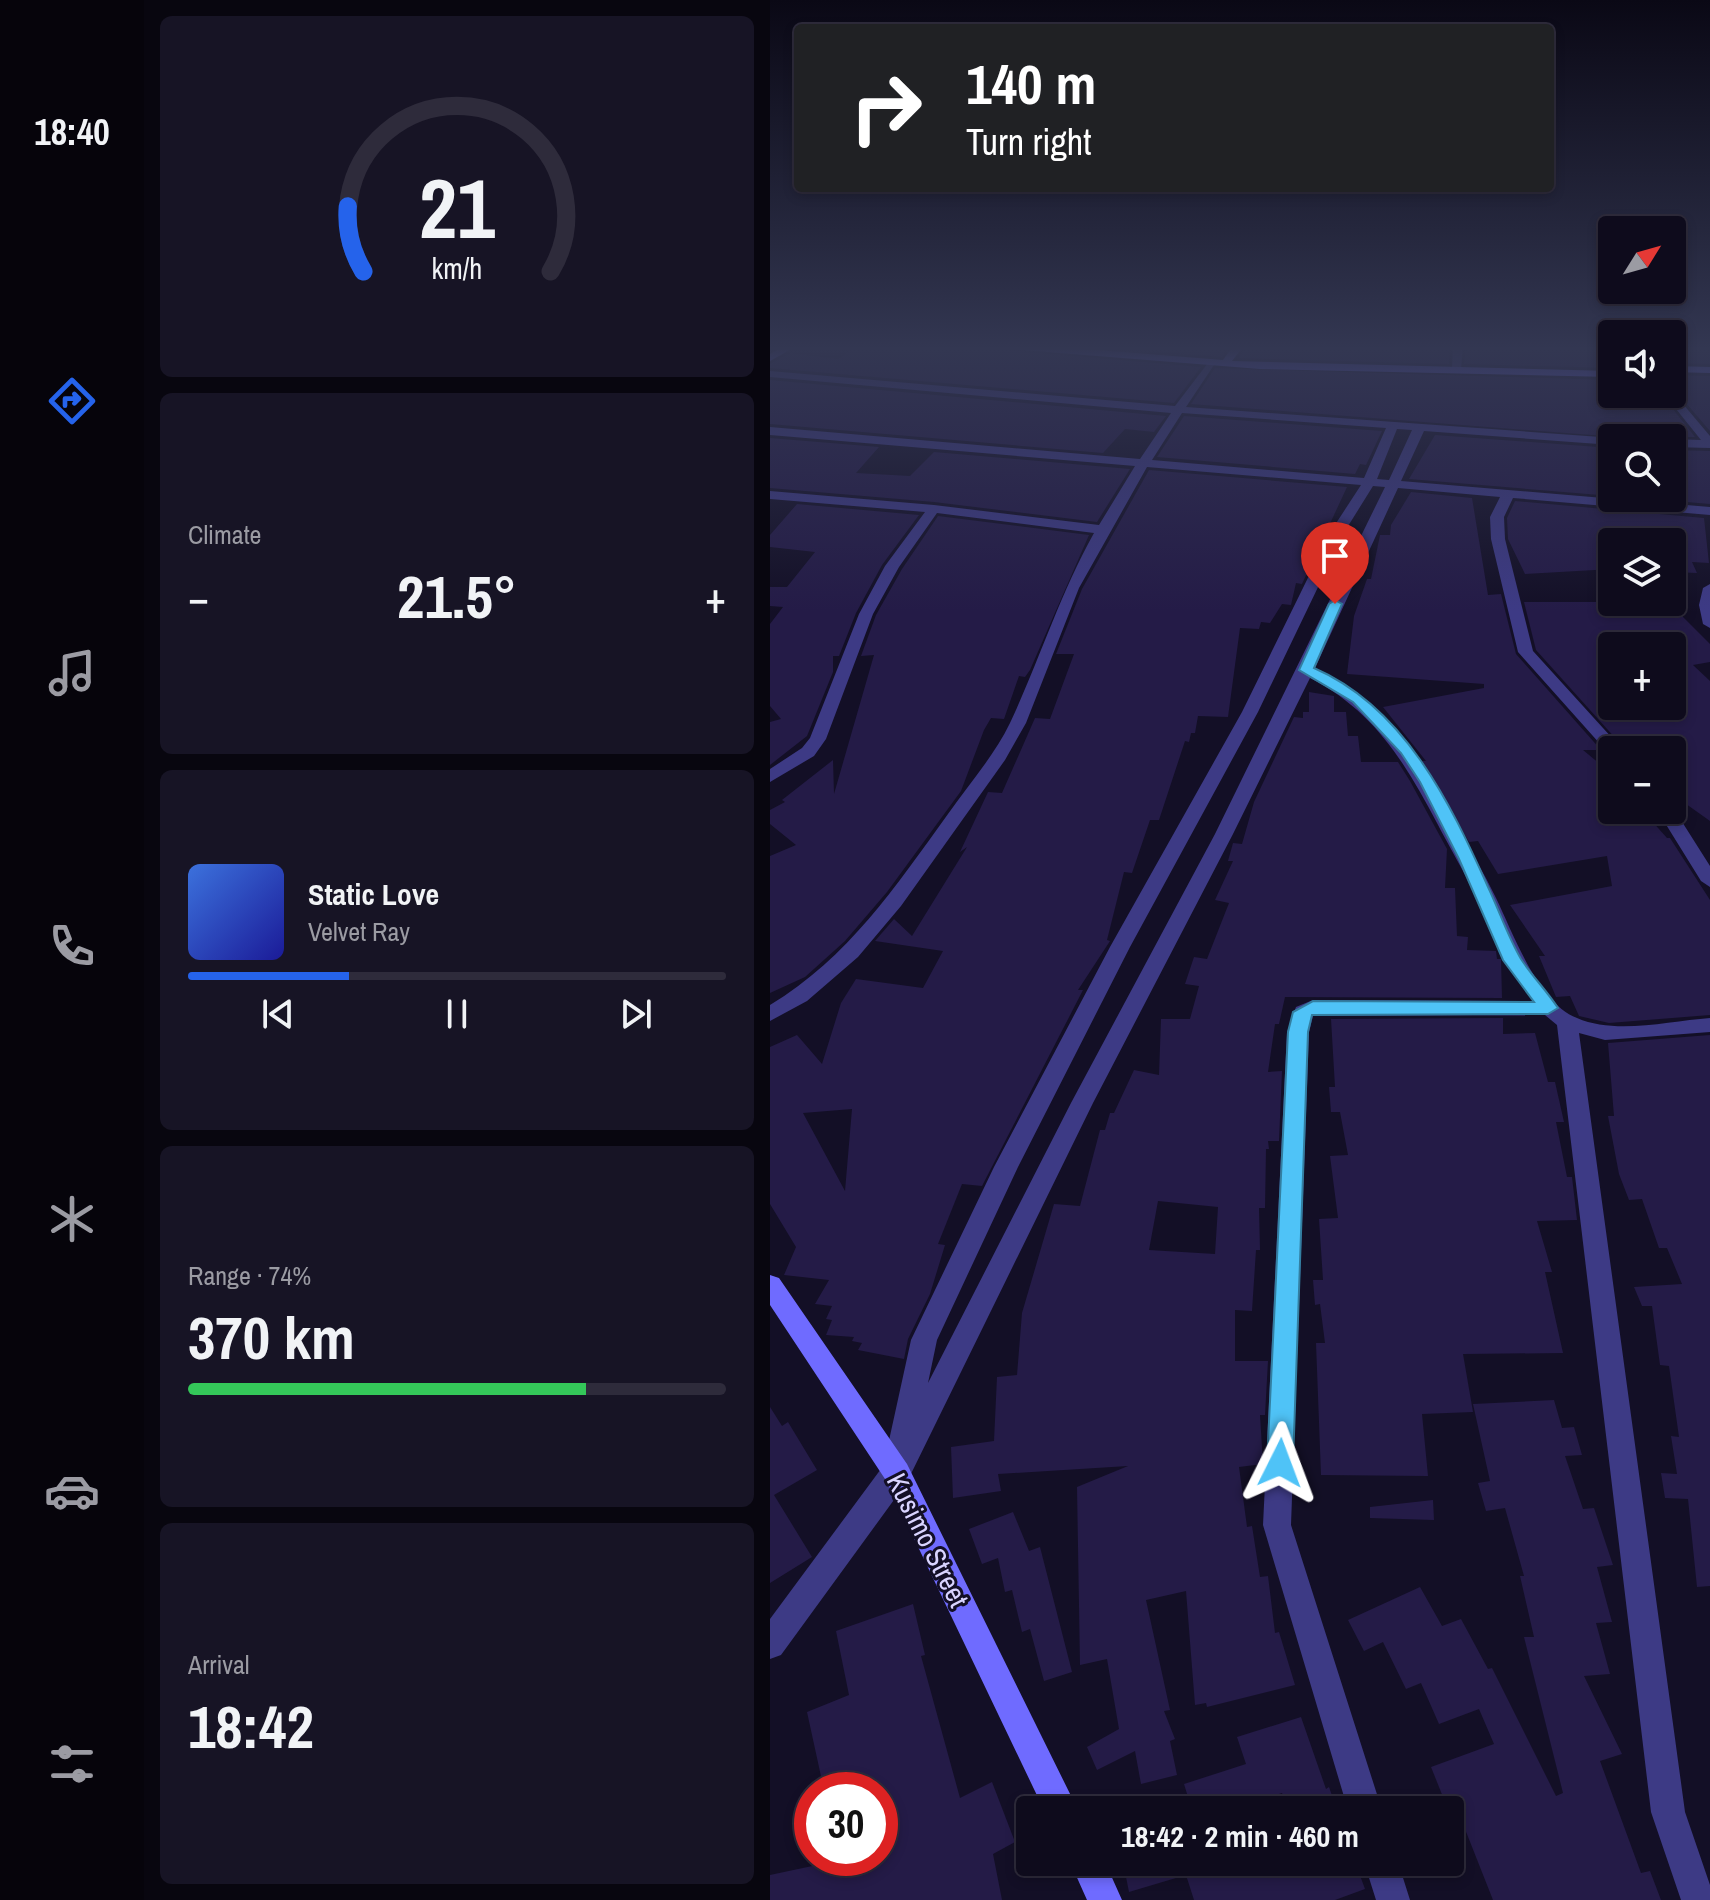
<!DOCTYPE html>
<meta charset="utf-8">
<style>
:root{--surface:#0e0b1c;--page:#171425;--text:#f1f3f6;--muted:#9b9ba3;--line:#2e2b3b;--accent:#2563eb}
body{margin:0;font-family:"Archivo Narrow",sans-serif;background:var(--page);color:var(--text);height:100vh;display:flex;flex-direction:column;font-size:30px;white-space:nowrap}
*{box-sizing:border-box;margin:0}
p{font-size:26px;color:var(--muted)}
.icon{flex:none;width:44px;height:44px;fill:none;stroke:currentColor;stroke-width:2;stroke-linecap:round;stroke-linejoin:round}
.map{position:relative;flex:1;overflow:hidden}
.details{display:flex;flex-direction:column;gap:16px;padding:16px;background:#08060f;width:626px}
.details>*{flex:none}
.top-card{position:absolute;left:24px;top:24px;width:760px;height:168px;border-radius:8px;box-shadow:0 4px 12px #0003,0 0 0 2px var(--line);background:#202124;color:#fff;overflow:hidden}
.needle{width:52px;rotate:53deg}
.tools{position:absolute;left:828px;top:216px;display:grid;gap:16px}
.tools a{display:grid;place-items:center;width:88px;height:88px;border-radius:8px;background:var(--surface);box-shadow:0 4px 12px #0003,0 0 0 2px var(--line);font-size:40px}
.speed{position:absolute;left:24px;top:1772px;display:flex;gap:16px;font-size:40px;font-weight:700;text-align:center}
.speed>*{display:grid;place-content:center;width:104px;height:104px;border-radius:50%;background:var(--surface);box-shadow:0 4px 12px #0003,0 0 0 2px var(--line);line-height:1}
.speed .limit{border:12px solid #d22;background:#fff;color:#111}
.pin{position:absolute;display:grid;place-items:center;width:68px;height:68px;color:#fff;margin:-82px -34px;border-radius:50% 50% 50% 0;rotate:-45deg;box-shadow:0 0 8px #0007}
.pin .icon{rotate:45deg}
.me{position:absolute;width:88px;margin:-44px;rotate:3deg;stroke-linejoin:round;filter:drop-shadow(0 0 6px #0008)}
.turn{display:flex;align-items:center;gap:28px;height:168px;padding:0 40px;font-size:36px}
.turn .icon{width:104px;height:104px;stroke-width:2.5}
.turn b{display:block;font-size:56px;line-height:68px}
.big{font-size:60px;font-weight:700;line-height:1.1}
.details .widget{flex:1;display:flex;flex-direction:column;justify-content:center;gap:12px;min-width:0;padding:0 28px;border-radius:12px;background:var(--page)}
.details .dial{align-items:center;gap:0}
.dial svg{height:208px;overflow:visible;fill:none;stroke:var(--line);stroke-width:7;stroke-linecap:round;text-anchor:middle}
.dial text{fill:var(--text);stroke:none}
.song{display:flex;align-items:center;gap:24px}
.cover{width:96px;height:96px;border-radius:12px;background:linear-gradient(135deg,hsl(220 70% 55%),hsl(240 70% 35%))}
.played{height:8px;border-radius:4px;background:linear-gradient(90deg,var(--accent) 30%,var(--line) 30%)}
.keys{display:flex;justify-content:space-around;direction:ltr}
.heat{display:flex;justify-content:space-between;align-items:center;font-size:44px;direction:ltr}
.charge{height:12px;border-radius:6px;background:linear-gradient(90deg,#34c759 74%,var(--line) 0)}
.trip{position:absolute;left:246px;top:1796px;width:448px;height:80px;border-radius:8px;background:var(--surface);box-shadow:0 4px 12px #0003,0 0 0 2px var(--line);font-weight:700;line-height:80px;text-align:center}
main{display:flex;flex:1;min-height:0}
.menu{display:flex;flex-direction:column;width:144px;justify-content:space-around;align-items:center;background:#06040b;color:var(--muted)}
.menu .icon{width:56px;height:56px}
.menu .on{color:var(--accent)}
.menu b{font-size:36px;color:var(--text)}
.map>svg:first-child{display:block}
.building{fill:#241b47;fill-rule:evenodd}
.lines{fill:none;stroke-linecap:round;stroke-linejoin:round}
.street{fill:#3d3a85;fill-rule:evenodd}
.secondary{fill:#6f6bff;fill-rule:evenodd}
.route{fill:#4fc3f7;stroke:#337fa1;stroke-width:2}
.labels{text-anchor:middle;stroke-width:6;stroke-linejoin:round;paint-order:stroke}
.near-street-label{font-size:28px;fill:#d9d4ff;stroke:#130f26}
</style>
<main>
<nav class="menu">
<b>18:40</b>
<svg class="icon on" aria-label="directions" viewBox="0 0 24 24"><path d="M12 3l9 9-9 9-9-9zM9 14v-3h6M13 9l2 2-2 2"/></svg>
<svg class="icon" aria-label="music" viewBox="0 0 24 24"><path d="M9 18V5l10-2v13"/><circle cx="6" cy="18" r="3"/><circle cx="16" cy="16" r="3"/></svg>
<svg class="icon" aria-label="phone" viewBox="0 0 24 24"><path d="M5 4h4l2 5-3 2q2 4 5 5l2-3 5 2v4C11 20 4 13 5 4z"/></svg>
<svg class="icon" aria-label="climate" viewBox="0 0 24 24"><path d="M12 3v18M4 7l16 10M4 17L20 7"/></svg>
<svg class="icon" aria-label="car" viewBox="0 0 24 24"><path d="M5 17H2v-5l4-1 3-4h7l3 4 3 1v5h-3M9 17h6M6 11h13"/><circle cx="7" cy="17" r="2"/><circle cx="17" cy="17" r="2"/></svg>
<svg class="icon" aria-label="filters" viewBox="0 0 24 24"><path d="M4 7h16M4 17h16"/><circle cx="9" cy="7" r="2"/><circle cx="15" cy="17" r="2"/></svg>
</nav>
<section class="details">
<div class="widget dial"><svg viewBox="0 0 100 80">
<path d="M14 69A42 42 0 1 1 86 69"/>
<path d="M14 69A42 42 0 0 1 8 44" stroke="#2563eb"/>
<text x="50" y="56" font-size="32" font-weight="700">21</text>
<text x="50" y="72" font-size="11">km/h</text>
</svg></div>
<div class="widget"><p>Climate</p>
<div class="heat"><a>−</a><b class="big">21.5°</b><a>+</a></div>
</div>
<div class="widget">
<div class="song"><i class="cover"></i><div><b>Static Love</b><p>Velvet Ray</p></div></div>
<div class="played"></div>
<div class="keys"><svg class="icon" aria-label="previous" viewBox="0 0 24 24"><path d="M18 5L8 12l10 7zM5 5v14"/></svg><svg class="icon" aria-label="pause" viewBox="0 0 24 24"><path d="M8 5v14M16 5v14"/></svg><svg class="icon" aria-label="next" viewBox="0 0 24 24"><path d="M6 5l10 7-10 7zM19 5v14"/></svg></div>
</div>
<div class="widget"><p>Range · 74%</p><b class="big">370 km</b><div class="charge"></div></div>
<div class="widget"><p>Arrival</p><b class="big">18:42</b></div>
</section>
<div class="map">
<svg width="940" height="1900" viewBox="0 0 940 1900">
<rect width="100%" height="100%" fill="#130f26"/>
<!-- building -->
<path class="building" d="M88,346H188L431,367L404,403L0,368V364L20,353L68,359Z
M327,346H459L452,357Z
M477,346H680L679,364L468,358Z
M696,346H842V368L694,364Z
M902,346L940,347V364L902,363Z
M445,368L842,380V394H891L925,437H848L421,404Z
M902,375L940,376V431L903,388Z
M0,380L396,416L384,432L355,429L333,453L0,424Z
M414,416L612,431L596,465L590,464L585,474L387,457Z
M665,435L842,448V496L639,479Z
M0,438L109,447L86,473L140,476L164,452L360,469L327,522L164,502L0,488Z
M902,450L940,451V504L869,498H902Z
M379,470L577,487L532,584L526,583L521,605L512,604L500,623L491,622L489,629L470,628L458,717L428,716L425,733H421L419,742L415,741L389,820H380L362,873L354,872L337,940L340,941L308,990H313L212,1186L192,1184L168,1244L175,1245L160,1294L138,1339L134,1359L88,1350L92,1343L82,1341L84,1337L56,1335L62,1320L56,1319L62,1306L45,1304L59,1280L14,1275L26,1247L0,1204V1047L27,1035L52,1064L71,1003L86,979L153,988L173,951L105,941L124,919L142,936L197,847L190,852L218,792L232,793L265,718L280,719L304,654H286L312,589ZM82,1109L75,1191L33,1113Z
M641,492L702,498L718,595L731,594L746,654L831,750H813L842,774V810H872L897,838H900L940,900V1015L839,1023L809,1016L800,996L786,997L769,956H775L740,905L842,886L837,856L728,874L708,841L699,842L652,761H656L613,707L714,688V684L577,674L584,616L597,579H601L610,535H620L621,525Z
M745,501L934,518L939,563L922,562L927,573L902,572V542H835L842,569L755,574L738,539L737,518Z
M27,504L149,515L112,565L86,613L69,656H63V672L37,736L0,765V722L11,719L0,706V624L13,607L0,606V587H17L45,552L0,547V535Z
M168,516L319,535L260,670L255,677L249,676L234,719L221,718L214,730L191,791L117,892L75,941L35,977L0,993V856L26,845L0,824V810L15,802L12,800L63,760L64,794L104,655L91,656L106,615L132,569Z
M754,602H898L940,644V662L923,665L940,681V821L902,794V750H856L766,650ZM842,646H902V706H842Z
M539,692L564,696V712H576L578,736H588L591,762H628L640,781L677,849L675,888H685L687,936L698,937L697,950L726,951L727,959H731L732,998L515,997L509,1024H505L498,1072L512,1071L509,1141H498L499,1149H496L495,1208H489L490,1250H486L482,1311L465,1310V1361H498L495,1415H490L493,1464L469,1467L477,1527L482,1526L490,1577L498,1576L505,1633L509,1632L525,1685L437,1707L436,1703L425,1705L416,1591L376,1600L400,1710L394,1711L405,1739L400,1741L407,1775L371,1784L365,1751L327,1770L317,1747L349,1729L337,1659L310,1665L307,1487L358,1466L228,1474L231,1491L183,1498L181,1447L224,1441L227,1377L247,1375L252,1313L284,1204L310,1206L330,1130H335L340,1113H344L364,1070L389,1075L391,1019H420L429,986L415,984L424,957L437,959L459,903L445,900L463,861H458L463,843L472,844L484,802L524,717L533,718V712H539ZM388,1201L448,1207L445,1254L379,1250Z
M733,1018V1034L765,1033L778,1082H785L794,1122H786L797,1177H802L807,1220L767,1221L782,1272H775L793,1353L693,1354L703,1412L652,1414L658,1476L551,1475L546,1343H555L550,1304L545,1305L543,1280H553L549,1219L568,1218L560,1156L578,1155L570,1112H561L559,1087H565L561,1019Z
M940,1035V1586L927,1587L918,1499L895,1498L891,1473L907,1474L901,1436L909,1437L899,1366L890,1365L882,1306H872L864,1287L912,1284L897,1248H889L872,1199L859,1200L849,1174L838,1116H844L838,1043Z
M784,1400L792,1428L804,1427L812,1455L795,1456L813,1509L824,1508L843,1565L827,1567L842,1622L826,1623L840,1674L814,1676L852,1754L830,1761L871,1873L880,1871L891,1900H723L691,1819L683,1822L661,1767L724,1744L709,1709L669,1724L651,1683L636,1689L613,1642L594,1651L578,1620L650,1587L672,1626L691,1619L718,1669L722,1668L786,1796L793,1793L754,1637H764L750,1576H754L735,1508L716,1511L708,1483L720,1481L703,1404Z
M0,1407L12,1426L18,1422L47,1470L4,1495L42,1557L0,1583Z
M663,1500L664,1520L600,1518V1507Z
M243,1512L259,1551L270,1547L301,1668L302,1672L274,1681L260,1629L252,1632L242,1590L235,1592L228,1558L212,1564L199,1529Z
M143,1604L155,1655L151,1656L190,1798L222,1782L245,1842L223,1854L232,1900H0V1875L47,1865L46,1858H110V1790H54L37,1712L79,1695L66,1631Z
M531,1717L556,1789L559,1787L567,1810H518L512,1793L460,1810H422L414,1784L476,1764L467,1737Z
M353,1862H585L595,1889L565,1900H424L416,1875L359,1892Z"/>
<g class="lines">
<!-- street -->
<path class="street" d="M683,346H693L691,369L682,367Z
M441,359L446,362L416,407L845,438L842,445L654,431L631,481L940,507V515L743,498L734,517L735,539L763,651L853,750H842V754H839L748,652L721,539L720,517L730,497L628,488L545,668C617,704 648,754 685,823C699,848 714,873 726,898C743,933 768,1003 807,1018C846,1035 899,1021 940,1018V1032L835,1040L809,1033L915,1812L940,1885V1900H911L881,1812L787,1025L775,1015L543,1016L539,1032L521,1525L612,1810H578L493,1525L517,1032L526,1007L543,1000L763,1001C738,970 724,934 707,899C695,873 680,848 667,823C635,762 603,710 540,678L463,834L323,1103L137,1482L11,1655L0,1659V1619L122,1454L118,1445L141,1340L224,1167L340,947L472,712L561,531L591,485L377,467L309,588L256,723L235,760L131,906L88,957L37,1001L0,1021V1005C78,958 126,886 178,814C199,784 224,756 240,723C270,659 289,596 324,533L167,513L129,567L103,614L56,739L44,756L0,782V769L32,748L40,738L89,614L115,566L155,512L0,499V491L164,505L329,525L365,466L0,435V427L370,459L401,413L0,377V371L405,406ZM412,413L616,428L594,478L382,460ZM627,429L642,430L619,480L607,479ZM603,486L615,487L445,834L301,1103L158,1383L167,1340L248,1167L360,947L488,712L575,531Z
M902,391L940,436V448L902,447V439L931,440L894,394H902Z
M940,584V628L933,624L929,605L933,588Z
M902,806L940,866V887L931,881L887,810H902Z
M594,1862H628L640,1900H606Z"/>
<!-- secondary -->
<path class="secondary" d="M14,346H27L0,361V354Z
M236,346H278L453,360L463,346H474L462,361L842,371V377L490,369L241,349Z
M902,366L940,367V373L902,372Z
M0,1275L9,1278L137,1464L308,1810H274L117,1482L0,1305Z
M300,1862H335L352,1900H317Z"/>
</g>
<!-- sky -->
<linearGradient id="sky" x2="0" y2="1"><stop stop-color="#0a0815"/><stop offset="0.57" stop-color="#333752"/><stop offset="1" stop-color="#333752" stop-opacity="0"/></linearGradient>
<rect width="940" height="612" fill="url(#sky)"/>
<!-- route -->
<path class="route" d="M565,600L572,604L544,668C634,707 680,802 718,887C729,910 738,937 751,959C762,976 777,991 788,1008L778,1014L542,1015L538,1032L523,1463L519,1471L510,1474L501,1471L497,1463L518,1032L523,1012L543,1001L764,1002L733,960L689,859L650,782L631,753L583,702L529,670L559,604Z"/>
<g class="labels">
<!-- near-street labels -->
<g class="near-street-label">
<text transform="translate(158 1540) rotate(63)" y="10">Kusimo Street</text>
</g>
</g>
</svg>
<div class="tools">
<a><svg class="needle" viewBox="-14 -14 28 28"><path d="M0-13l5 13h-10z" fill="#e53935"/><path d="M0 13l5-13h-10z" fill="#9b9ba3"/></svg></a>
<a><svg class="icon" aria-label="sound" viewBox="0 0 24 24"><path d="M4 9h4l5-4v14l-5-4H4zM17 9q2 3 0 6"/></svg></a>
<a><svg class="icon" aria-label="search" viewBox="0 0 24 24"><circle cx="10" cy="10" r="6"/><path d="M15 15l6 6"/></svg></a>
<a><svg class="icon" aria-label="layers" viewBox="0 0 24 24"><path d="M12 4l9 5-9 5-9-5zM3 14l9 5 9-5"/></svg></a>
<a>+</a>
<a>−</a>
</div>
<div class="speed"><div class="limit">30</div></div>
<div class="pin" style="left:565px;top:604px;background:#d93025"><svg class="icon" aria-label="arrive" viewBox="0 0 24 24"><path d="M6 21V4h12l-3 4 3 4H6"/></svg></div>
<svg class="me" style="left:510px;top:1463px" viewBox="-20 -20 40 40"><path d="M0-17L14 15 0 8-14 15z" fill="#4fc3f7" stroke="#fff" stroke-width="4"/></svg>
<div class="trip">18:42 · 2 min · 460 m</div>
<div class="top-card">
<div class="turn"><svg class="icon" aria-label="right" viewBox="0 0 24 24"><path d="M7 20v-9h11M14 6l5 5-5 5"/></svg><div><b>140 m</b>Turn right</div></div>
</div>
</div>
</main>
